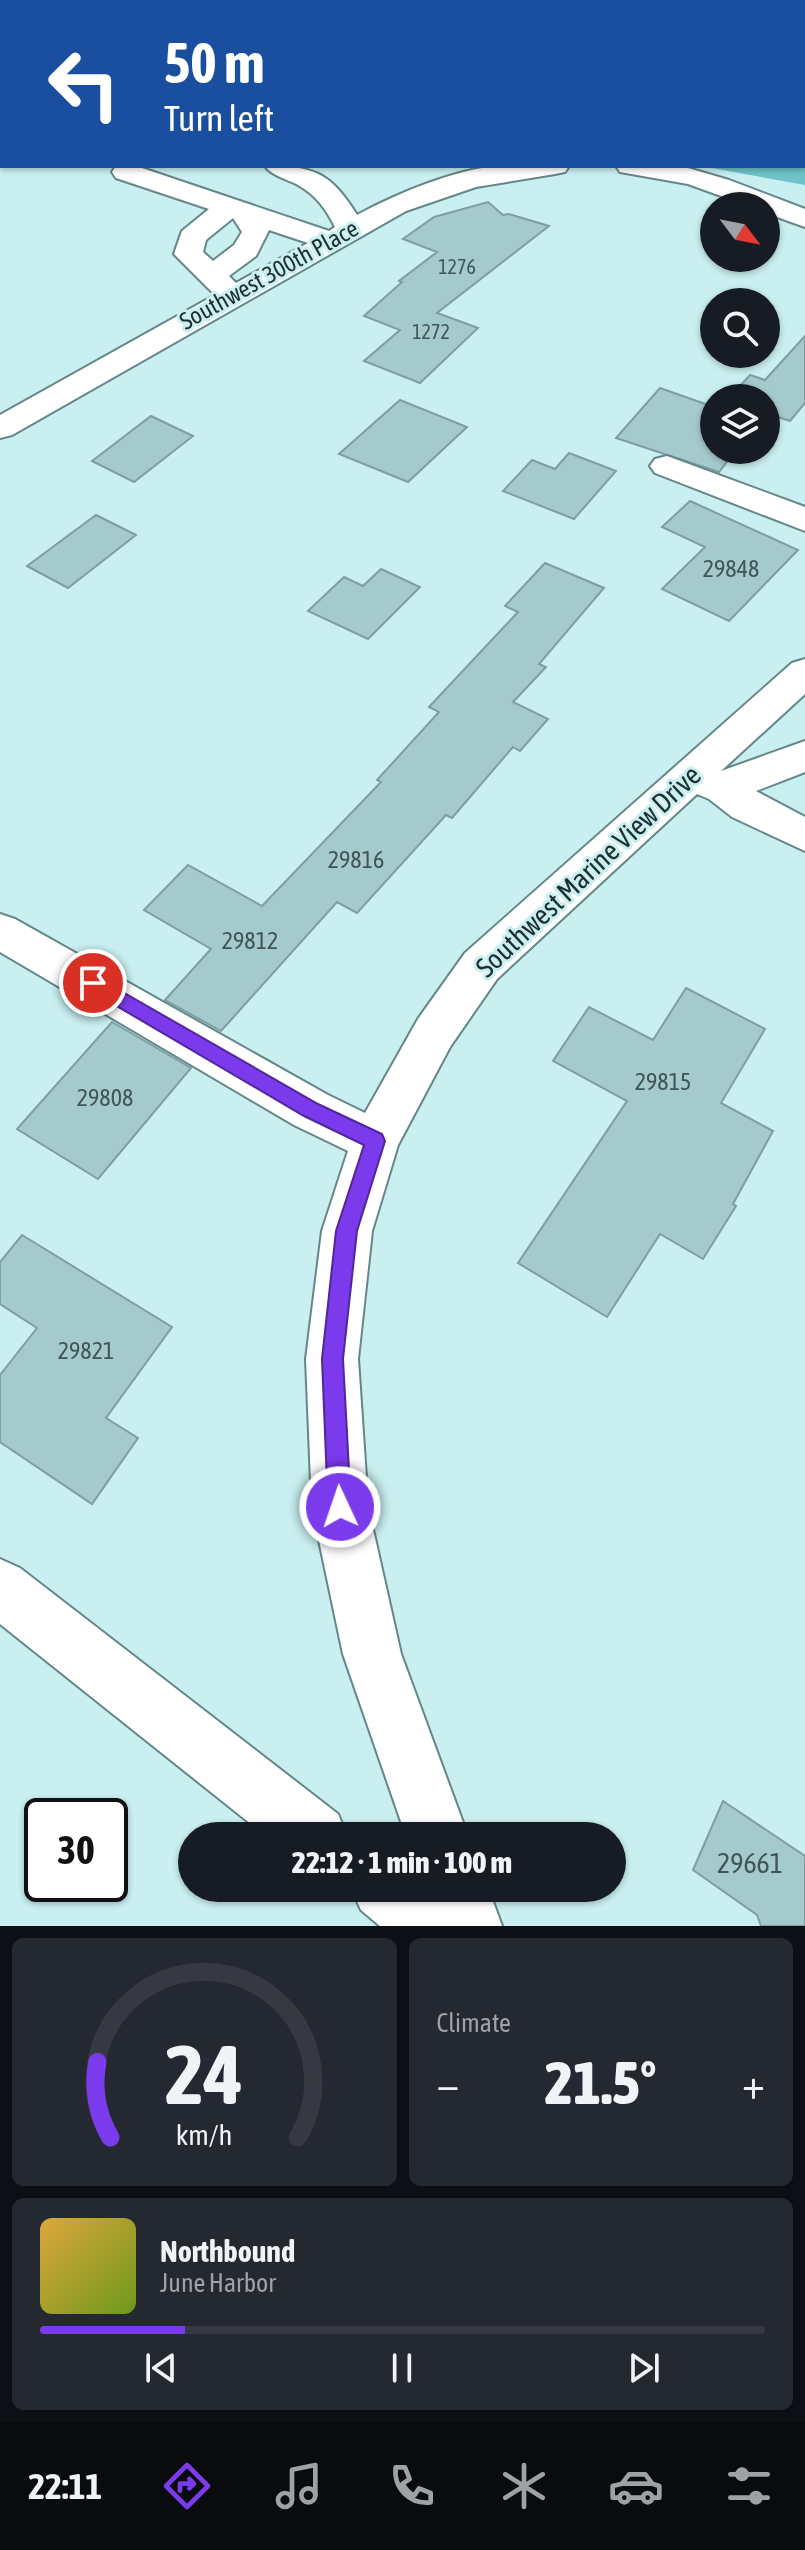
<!DOCTYPE html>
<meta charset="utf-8">
<style>
:root{--surface:#171b24;--page:#242831;--text:#f1f3f6;--muted:#9ea1a6;--line:#363941;--accent:#7c3aed}
body{margin:0;font-family:"Asap Condensed",sans-serif;background:var(--page);color:var(--text);height:100vh;display:flex;flex-direction:column;font-size:30px;white-space:nowrap}
*{box-sizing:border-box;margin:0}
p{font-size:26px;color:var(--muted)}
.icon{flex:none;width:44px;height:44px;fill:none;stroke:currentColor;stroke-width:2;stroke-linecap:round;stroke-linejoin:round}
.map{position:relative;height:1926px;overflow:hidden}
.sheet{display:flex;flex-direction:column;gap:12px;padding:12px;background:#0d0f14;flex:1}
.sheet>*{flex:none}
.hud{position:absolute;left:0px;top:0px;width:806px;height:168px;box-shadow:0 2px 6px #0004;background:#1a4fa0;color:#fff;overflow:hidden}
.needle{width:52px;rotate:122deg}
.tools{position:absolute;left:700px;top:192px;display:grid;gap:16px}
.tools a{display:grid;place-items:center;width:80px;height:80px;border-radius:50%;background:var(--surface);box-shadow:0 2px 6px #0004;font-size:40px}
.speed{position:absolute;left:24px;top:1798px;display:flex;gap:16px;font-size:40px;font-weight:700;text-align:center}
.speed>*{display:grid;place-content:center;width:104px;height:104px;border-radius:50%;background:var(--surface);box-shadow:0 2px 6px #0004;line-height:1}
.speed .limit{border:4px solid #111;border-radius:12px;background:#fff;color:#111}
.pin{position:absolute;display:grid;place-items:center;width:68px;height:68px;color:#fff;margin:-34px;border:4px solid #fff;border-radius:50%;box-shadow:0 2px 8px #0007}
.me{position:absolute;width:88px;margin:-44px;rotate:357deg;stroke-linejoin:round;filter:drop-shadow(0 0 6px #0008)}
.turn{display:flex;align-items:center;gap:28px;height:168px;padding:0 32px;font-size:36px}
.turn .icon{width:104px;height:104px;stroke-width:2.5}
.turn b{display:block;font-size:56px;line-height:68px}
.big{font-size:60px;font-weight:800;line-height:1.1}
.sheet .tile{flex:1;display:flex;flex-direction:column;justify-content:center;gap:12px;min-width:0;padding:0 28px;border-radius:12px;background:var(--page)}
.sheet .dial{align-items:center;gap:0}
.dial svg{height:208px;overflow:visible;fill:none;stroke:var(--line);stroke-width:7;stroke-linecap:round;text-anchor:middle}
.dial text{fill:var(--text);stroke:none}
.song{display:flex;align-items:center;gap:24px}
.cover{width:96px;height:96px;border-radius:12px;background:linear-gradient(135deg,hsl(40 70% 55%),hsl(80 70% 35%))}
.played{height:8px;border-radius:4px;background:linear-gradient(90deg,var(--accent) 20%,var(--line) 20%)}
.keys{display:flex;justify-content:space-around;direction:ltr}
.heat{display:flex;justify-content:space-between;align-items:center;font-size:44px;direction:ltr}
.sheet .tiles{flex:1;display:grid;gap:12px;grid-template-columns:1fr 1fr}
.tile:last-child{grid-column:span 2}
.trip{position:absolute;left:178px;top:1822px;width:448px;height:80px;border-radius:40px;background:var(--surface);box-shadow:0 2px 6px #0004;font-weight:800;line-height:80px;text-align:center}
.dock{display:flex;height:128px;justify-content:space-around;align-items:center;background:#090b0e;color:var(--muted)}
.dock .icon{width:56px;height:56px}
.dock .selected{color:var(--accent)}
.dock b{font-size:36px;color:var(--text)}
.map>svg:first-child{display:block}
.green{fill:#6ec3c9}
.building{fill:#a5cacd;stroke:#7c9fa2;stroke-width:2}
.lines{fill:none;stroke-linecap:round;stroke-linejoin:round}
.minor-casing{stroke:#648789;stroke-width:4}
.minor{fill:#fff;fill-rule:evenodd}
.route{fill:#7c3aed;stroke:#51269a;stroke-width:2}
.labels{text-anchor:middle;stroke-width:6;stroke-linejoin:round;paint-order:stroke}
.far-number-label{font-size:20px;fill:#405556}
.far-street-label{font-size:24px;fill:#1f2e2f;stroke:#c9eff1}
.number-label{font-size:24px;fill:#405556}
.street-label{font-size:28px;fill:#1f2e2f;stroke:#c9eff1}
.near-number-label{font-size:28px;fill:#405556}
</style>
<div class="map">
<svg width="805" height="1926" viewBox="0 0 805 1926">
<rect width="100%" height="100%" fill="#c9eff1"/>
<!-- green -->
<path class="green" d="M411,0H805V185L701,166H804V2H408Z"/>
<!-- building -->
<path class="building" d="M488,202L503,215L509,214L549,226L437,313L478,328L420,383L364,361L400,330L364,316L402,282L399,281L437,252L403,239L434,217Z
M805,336V403L790,421L766,413V398H729L750,375L765,380Z
M660,388L714,407V450H736L719,472L616,438Z
M400,400L467,427L408,482L339,454Z
M151,416L193,436L134,482L92,461Z
M569,453L616,471L574,519L503,491L532,460L555,469Z
M690,501L798,550L729,621L662,589L705,547L662,527Z
M96,515L136,535L68,588L27,566Z
M545,563L604,588L539,664L546,667L513,702L548,719L520,751L513,747L452,818L446,815L357,913L337,902L221,1031L165,1000L211,949L144,910L188,865L262,906L381,782L377,780L439,712L429,707L518,612L505,606Z
M381,569L420,587L368,639L308,611L344,577L363,586Z
M686,988L765,1029L721,1103L773,1131L733,1204L736,1206L703,1259L660,1234L607,1317L518,1263L627,1101L553,1061L589,1007L653,1040Z
M112,1022L191,1068L98,1179L17,1129Z
M22,1235L172,1327L106,1418L138,1438L92,1504L0,1442V1375L37,1328L0,1304V1262Z
M723,1801L805,1856V1926H761L757,1915L693,1870Z"/>
<g class="lines">
<!-- minor casing -->
<g class="minor-casing">
<path id="minor" d="M116,166H136L329,231L335,227C326,209 316,195 298,185C287,179 272,176 265,166C314,166 330,172 357,215C396,194 455,169 499,166C522,165 546,166 569,166L565,172L555,174L476,187L406,211L12,435L0,438V415L215,295L174,254L182,231L209,209L116,178L112,172ZM233,218L242,232L234,245L213,261L203,252L206,240ZM269,230L308,243L236,283L229,276L256,256Z
M616,166H681L729,180L805,209V227L766,213V206H749L688,184L620,172Z
M667,456L805,507V531L655,473L650,466L655,459Z
M805,659V694L721,771L805,741V772L756,791L805,817V851L732,817L709,799L697,794L497,979L450,1047L398,1145L372,1231L358,1359L368,1507L401,1654L468,1836H406L343,1654L312,1507L306,1359L322,1231L348,1151L294,1125L0,952V914L15,919L328,1095L365,1113L418,1019L465,953L792,663Z
M0,1559L20,1568L338,1814L347,1836H266L0,1624Z
M351,1888H488L502,1926H380L361,1910Z"/>
</g>
<!-- minor -->
<use href="#minor" class="minor"/>
</g>
<!-- route -->
<path class="route" d="M93,975L318,1104L382,1134L385,1141L357,1231L343,1359L351,1507L348,1515L340,1518L331,1515L328,1507L322,1359L336,1231L364,1145L304,1116L86,988L83,983L86,977Z"/>
<g class="labels">
<!-- far-number labels -->
<g class="far-number-label">
<text x="457" y="274">1276</text>
<text x="431" y="339">1272</text>
</g>
<!-- far-street labels -->
<g class="far-street-label">
<text transform="translate(269 275) rotate(-29)" y="8">Southwest 300th Place</text>
</g>
<!-- number labels -->
<g class="number-label">
<text x="731" y="577">29848</text>
<text x="356" y="868">29816</text>
<text x="250" y="949">29812</text>
<text x="663" y="1090">29815</text>
<text x="105" y="1106">29808</text>
<text x="86" y="1359">29821</text>
</g>
<!-- street labels -->
<g class="street-label">
<text transform="translate(588 871) rotate(-43)" y="10">Southwest Marine View Drive</text>
</g>
<!-- near-number labels -->
<g class="near-number-label">
<text x="750" y="1873">29661</text>
</g>
</g>
</svg>
<div class="tools">
<a><svg class="needle" viewBox="-14 -14 28 28"><path d="M0-13l5 13h-10z" fill="#e53935"/><path d="M0 13l5-13h-10z" fill="#9ea1a6"/></svg></a>
<a><svg class="icon" aria-label="search" viewBox="0 0 24 24"><circle cx="10" cy="10" r="6"/><path d="M15 15l6 6"/></svg></a>
<a><svg class="icon" aria-label="layers" viewBox="0 0 24 24"><path d="M12 4l9 5-9 5-9-5zM3 14l9 5 9-5"/></svg></a>
</div>
<div class="speed"><div class="limit">30</div></div>
<div class="pin" style="left:93px;top:983px;background:#d93025"><svg class="icon" aria-label="arrive" viewBox="0 0 24 24"><path d="M6 21V4h12l-3 4 3 4H6"/></svg></div>
<svg class="me" style="left:340px;top:1507px" viewBox="-20 -20 40 40"><circle r="17" fill="#7c3aed" stroke="#fff" stroke-width="3"/><path d="M0-11L8 9 0 5-8 9z" fill="#fff"/></svg>
<div class="trip">22:12 · 1 min · 100 m</div>
<div class="hud">
<div class="turn"><svg class="icon" aria-label="left" viewBox="0 0 24 24"><path d="M17 20v-9H6M10 6l-5 5 5 5"/></svg><div><b>50 m</b>Turn left</div></div>
</div>
</div>
<section class="sheet">
<div class="tiles">
<div class="tile dial"><svg viewBox="0 0 100 80">
<path d="M14 69A42 42 0 1 1 86 69"/>
<path d="M14 69A42 42 0 0 1 9 40" stroke="#7c3aed"/>
<text x="50" y="56" font-size="32" font-weight="700">24</text>
<text x="50" y="72" font-size="11">km/h</text>
</svg></div>
<div class="tile"><p>Climate</p>
<div class="heat"><a>−</a><b class="big">21.5°</b><a>+</a></div>
</div>
<div class="tile">
<div class="song"><i class="cover"></i><div><b>Northbound</b><p>June Harbor</p></div></div>
<div class="played"></div>
<div class="keys"><svg class="icon" aria-label="previous" viewBox="0 0 24 24"><path d="M18 5L8 12l10 7zM5 5v14"/></svg><svg class="icon" aria-label="pause" viewBox="0 0 24 24"><path d="M8 5v14M16 5v14"/></svg><svg class="icon" aria-label="next" viewBox="0 0 24 24"><path d="M6 5l10 7-10 7zM19 5v14"/></svg></div>
</div>
</div>
</section>
<nav class="dock">
<b>22:11</b>
<svg class="icon selected" aria-label="directions" viewBox="0 0 24 24"><path d="M12 3l9 9-9 9-9-9zM9 14v-3h6M13 9l2 2-2 2"/></svg>
<svg class="icon" aria-label="music" viewBox="0 0 24 24"><path d="M9 18V5l10-2v13"/><circle cx="6" cy="18" r="3"/><circle cx="16" cy="16" r="3"/></svg>
<svg class="icon" aria-label="phone" viewBox="0 0 24 24"><path d="M5 4h4l2 5-3 2q2 4 5 5l2-3 5 2v4C11 20 4 13 5 4z"/></svg>
<svg class="icon" aria-label="climate" viewBox="0 0 24 24"><path d="M12 3v18M4 7l16 10M4 17L20 7"/></svg>
<svg class="icon" aria-label="car" viewBox="0 0 24 24"><path d="M5 17H2v-5l4-1 3-4h7l3 4 3 1v5h-3M9 17h6M6 11h13"/><circle cx="7" cy="17" r="2"/><circle cx="17" cy="17" r="2"/></svg>
<svg class="icon" aria-label="filters" viewBox="0 0 24 24"><path d="M4 7h16M4 17h16"/><circle cx="9" cy="7" r="2"/><circle cx="15" cy="17" r="2"/></svg>
</nav>
